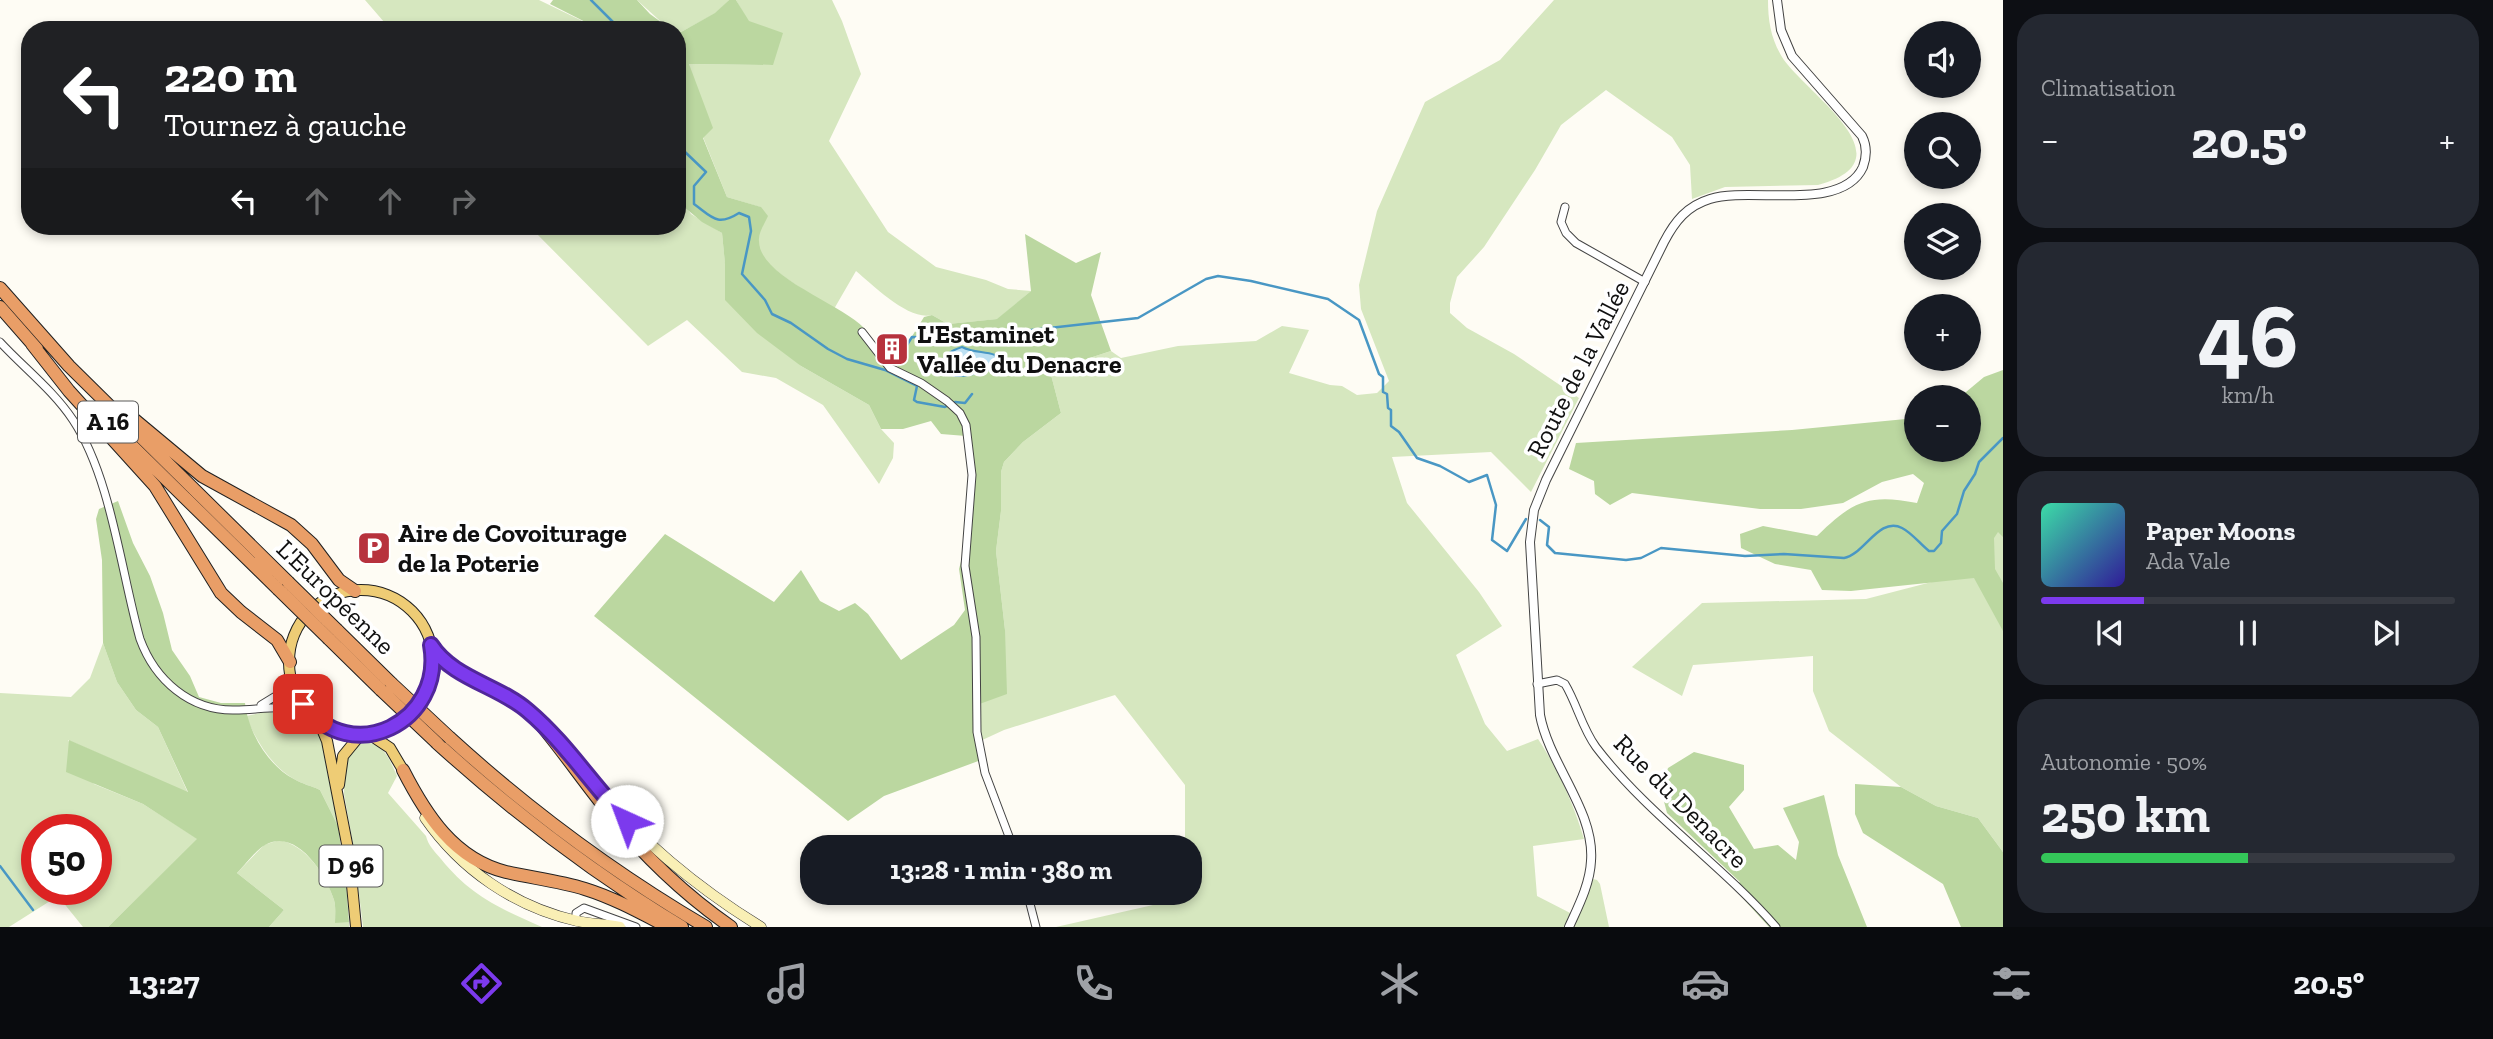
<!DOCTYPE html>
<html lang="fr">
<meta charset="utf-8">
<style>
:root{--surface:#171b24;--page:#242831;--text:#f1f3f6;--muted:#9ea1a6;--line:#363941;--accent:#7c3aed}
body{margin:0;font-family:"Zilla Slab",serif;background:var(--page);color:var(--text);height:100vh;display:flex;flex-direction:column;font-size:26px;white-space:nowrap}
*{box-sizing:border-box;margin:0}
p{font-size:23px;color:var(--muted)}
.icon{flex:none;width:38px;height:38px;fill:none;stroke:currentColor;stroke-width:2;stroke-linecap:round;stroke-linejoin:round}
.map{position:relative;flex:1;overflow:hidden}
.details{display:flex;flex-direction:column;gap:14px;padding:14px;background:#0d0f14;width:490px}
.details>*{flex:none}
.hud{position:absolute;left:21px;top:21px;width:665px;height:214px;border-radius:28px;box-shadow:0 4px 10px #0003;background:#202124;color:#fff;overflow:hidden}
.fabs{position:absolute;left:1904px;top:21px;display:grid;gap:14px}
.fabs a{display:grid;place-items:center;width:77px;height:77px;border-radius:50%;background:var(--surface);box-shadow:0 4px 10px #0003;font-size:35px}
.speed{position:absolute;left:21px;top:814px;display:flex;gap:14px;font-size:35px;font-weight:700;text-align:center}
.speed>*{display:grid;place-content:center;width:91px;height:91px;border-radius:50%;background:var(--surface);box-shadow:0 4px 10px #0003;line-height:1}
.speed .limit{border:10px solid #d22;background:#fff;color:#111}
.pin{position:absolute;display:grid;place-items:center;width:60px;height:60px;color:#fff;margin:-30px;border-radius:14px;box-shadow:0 4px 10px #0006}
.me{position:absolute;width:77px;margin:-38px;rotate:317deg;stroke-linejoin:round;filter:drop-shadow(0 0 5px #0008)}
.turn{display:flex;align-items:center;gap:24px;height:147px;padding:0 28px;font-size:32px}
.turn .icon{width:91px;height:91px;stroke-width:2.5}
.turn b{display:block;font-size:49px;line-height:60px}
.lanes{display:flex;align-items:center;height:66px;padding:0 28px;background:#0003;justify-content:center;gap:35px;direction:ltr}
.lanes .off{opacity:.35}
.big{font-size:52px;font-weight:800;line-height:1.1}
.details .card{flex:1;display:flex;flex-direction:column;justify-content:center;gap:10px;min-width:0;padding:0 24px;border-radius:28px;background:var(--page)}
.details .dial{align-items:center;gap:0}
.dial b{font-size:91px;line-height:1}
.song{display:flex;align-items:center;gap:21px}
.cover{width:84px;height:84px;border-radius:10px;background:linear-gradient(135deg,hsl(160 70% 55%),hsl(250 70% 35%))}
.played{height:7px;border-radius:4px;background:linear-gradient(90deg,var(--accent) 25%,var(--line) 25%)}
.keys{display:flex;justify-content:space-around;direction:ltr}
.heat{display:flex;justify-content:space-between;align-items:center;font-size:38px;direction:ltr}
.charge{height:10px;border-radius:5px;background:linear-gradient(90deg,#34c759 50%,var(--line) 0)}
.trip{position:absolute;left:800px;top:835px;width:402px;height:70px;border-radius:28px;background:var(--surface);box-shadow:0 4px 10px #0003;font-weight:800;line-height:70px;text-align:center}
.tabs{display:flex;height:112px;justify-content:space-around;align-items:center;background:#090b0e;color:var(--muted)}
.tabs .icon{width:49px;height:49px}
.tabs .selected{color:var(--accent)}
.tabs b{font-size:32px;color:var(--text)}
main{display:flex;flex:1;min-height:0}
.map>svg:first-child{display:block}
.green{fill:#d6e7bf;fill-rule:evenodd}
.forest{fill:#bbd7a0}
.water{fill:#bde0f2;stroke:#4997c4;stroke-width:2}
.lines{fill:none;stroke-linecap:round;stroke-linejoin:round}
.stream{stroke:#4997c4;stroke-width:2.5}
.minor-casing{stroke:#434343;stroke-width:9}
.tertiary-casing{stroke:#434343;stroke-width:10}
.secondary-casing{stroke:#323232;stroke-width:11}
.primary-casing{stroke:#212121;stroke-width:12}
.motorway-casing{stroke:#212121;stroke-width:14}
.minor{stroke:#fff;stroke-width:7}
.tertiary{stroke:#fff;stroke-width:8}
.secondary{stroke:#f9efb5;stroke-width:10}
.primary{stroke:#eecc75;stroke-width:10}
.motorway{stroke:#e99e67;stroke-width:12}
.motorway-bridge-casing{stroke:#212121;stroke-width:14;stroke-linecap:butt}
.motorway-bridge{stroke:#e99e67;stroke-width:12}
.route-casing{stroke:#51269a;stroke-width:18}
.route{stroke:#7c3aed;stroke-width:12}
.labels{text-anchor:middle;stroke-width:7;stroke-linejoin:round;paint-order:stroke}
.shield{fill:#fff;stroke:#585858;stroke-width:2}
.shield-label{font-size:24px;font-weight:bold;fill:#101010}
.poi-label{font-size:26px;font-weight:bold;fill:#101010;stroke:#fff;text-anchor:start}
.street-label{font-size:26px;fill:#101010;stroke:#fff}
</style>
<main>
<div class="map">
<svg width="2003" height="927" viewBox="0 0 2003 927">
<rect width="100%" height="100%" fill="#fefcf4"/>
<!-- green -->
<path class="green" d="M365,0H539L601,30H391Z
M637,0H729L716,13L681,32L669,29Z
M736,0H832L842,21L861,74L829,141L888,232L936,267L986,280L1008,289L1031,291L998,319L948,324L932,315C909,321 874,286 856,271L834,309C818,298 765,269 760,251C756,237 759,221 760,207L727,197L703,137L689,64L773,65Z
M1554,0H1768C1768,21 1771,39 1782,57C1805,93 1913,160 1818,185L1725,187L1692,199L1690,165L1672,137L1606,90L1561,125L1535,170L1484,247L1457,277L1450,303V313L1467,328L1514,354L1579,398L1531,492L1491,452L1392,457L1407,503L1479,592L1502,626L1456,655L1485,724L1507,751L1538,739C1558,769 1574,805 1584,839L1533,846L1537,896L1578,917L1590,883L1593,879L1597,880L1600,884L1609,927H1056L1175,900L1177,893L1190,892V847H1185V785L1115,695L1004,730L978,742L974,706L1005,630L996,551L1001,511V472L1004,462L1023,442L1061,413L1050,371L1111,351L1121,358L1178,346L1256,341L1282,326L1309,330L1289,373L1330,385L1342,386L1357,395L1377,393L1389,381L1361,309L1359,285L1377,211L1425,102L1500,60Z
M677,157L682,170L679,196L691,214L722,233L725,263L801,366L869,405L881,429L894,443L893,458L879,484L823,405L776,378L742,372L687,320L648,346L529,226H677Z
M2003,505V852L1978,818L1936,806L1901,787L1829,731L1813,691V656L1693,665L1682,696L1632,667L1702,603L1866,599L1947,578Z
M103,643L117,682L136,710L158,727L188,793L68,740L94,784L143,804L198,839L108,927H83L58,896L9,927H0V693L71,697L90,678ZM37,830H96V889H37Z
M265,712C289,714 307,713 320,735L338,826L320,790C312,786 302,784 294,779C271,766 255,739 246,716Z
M360,741C384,743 388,756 397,776L388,793L426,836C428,845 435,852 441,859C471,896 499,908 542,927H363L353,844L344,794V773L349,754Z
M279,840C306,845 326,875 334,900C336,907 335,915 335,922H349V927H269L284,910L237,873L264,845Z"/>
<!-- forest -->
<path class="forest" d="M553,0H637L650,14L672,30H601L550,4Z
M729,0H736L749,21L783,33L773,65L689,64L713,128L703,138L727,197L761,207L768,216C765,223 758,233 759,241C759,277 842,304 864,328C879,345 874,354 898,368L896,362L924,317L932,315L948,324L997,319L1031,291L1025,234L1076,263L1101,252L1091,295L1111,351L1050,371L1061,413L1023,442L1004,462L1001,472V511L996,551L1005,630L1007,694L974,706L981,760L884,796L848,821L594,616L665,534L774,602L801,570L820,601L839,611L855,603L868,614L901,660L954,625L965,610L959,569L969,531L970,495L966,436L941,434L931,421L903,429H881L869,405L801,366L757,333L725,300V264L722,233L702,222L683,206L679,196L682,170L677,157V31L681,32L715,13Z
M2003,370V537L1998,532L1994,538L1995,569L2003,583V631L1974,578L1851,591L1822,590L1811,570L1775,564L1741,548L1740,534L1763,526L1817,536C1852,502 1867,493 1917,503L1924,483L1913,474L1882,482L1843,503L1801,509H1760L1632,493L1610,505L1595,494L1594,481L1569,469L1576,443L1792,430L1916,418V450H1969V397H1960L1984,377Z
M118,501L133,543L150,576L163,613L172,650L190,676L199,697L221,703H245C248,731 268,766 294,779C302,784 312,786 320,790L338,826L346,883L349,922L335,923C335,916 336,907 334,900C326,874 296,827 265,845C255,851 245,865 237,873L284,910L269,927H108L197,839L143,804L66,772L69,740L188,792L158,727L136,710L117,682L103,643L102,560L96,519L99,509Z
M1694,752L1744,765V790L1729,807L1754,849L1778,845L1796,860L1799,842L1783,808L1824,795L1838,855L1867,927H1769L1739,894L1736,885L1740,882L1667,813L1661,790L1668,768Z
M1855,784L1901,787L1936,806L1978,818L2003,852V927H1961L1943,884L1863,833L1855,814Z"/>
<!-- water -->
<path class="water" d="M962,347C974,353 984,351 995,355L999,364L996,368C978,372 952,385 941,366C945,354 950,351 962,347Z"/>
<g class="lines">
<!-- stream -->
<path class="stream" d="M591,0L621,30
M677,137L684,151L706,172L694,186V204C712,217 717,227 739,213L749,217L751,231L742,274L765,300L772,314L791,323L828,349L847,359L885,370L896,362L912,337L962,338L1138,318L1206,279L1218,276L1251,281L1328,299L1359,320L1379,374L1383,377V392L1387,394L1388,408L1391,410V426L1399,432L1417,458L1440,466L1469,482L1487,475L1496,505L1492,540L1507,551L1526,519
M677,159L684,151
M885,370L917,386L914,400L917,402L945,407L955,402L965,403L972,394
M1540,520L1549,527L1547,545L1555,553L1626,560L1641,558L1661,548L1745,556L1784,554L1844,558C1864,555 1879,516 1902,528C1912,533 1920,544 1929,551H1934L1941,543L1942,531L1957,514L1964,491L1975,474L1979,462L2003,438
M0,866L33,910"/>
<!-- minor casing -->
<g class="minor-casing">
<path id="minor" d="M1565,207L1561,222L1566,233L1576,243L1645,282
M862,332L890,368L921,383L947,401L960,413L966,425L972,475L965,566L976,637L977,732L985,773L1013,847
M0,342C24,368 53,390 73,420C111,477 121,572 140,639C155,680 190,711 235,710C262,710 286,703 311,714
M1537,684L1557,680L1565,684C1577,704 1582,728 1596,747C1648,815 1720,863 1776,927
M261,705L279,694L290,672
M1027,892L1036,927
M576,921V913L584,908L636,927"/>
</g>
<!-- tertiary casing -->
<g class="tertiary-casing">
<path id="tertiary" d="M1569,927C1578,907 1590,884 1591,861C1595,811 1549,764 1540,715L1530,542L1534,510L1546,480L1664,242C1675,221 1687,206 1710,199C1750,186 1842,213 1863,167C1867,156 1867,146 1862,136L1792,56L1781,30L1777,0"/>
</g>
<!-- secondary casing -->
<g class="secondary-casing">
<path id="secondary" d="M594,785C641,841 699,889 761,927
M425,818C461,870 515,907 577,921C591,924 606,924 620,927"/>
</g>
<!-- primary casing -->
<g class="primary-casing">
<path id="primary" d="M289 662a72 72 0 1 1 144 0a72 72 0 1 1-144 0Z
M433,647C454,679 500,688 531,713
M319,722L327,741L349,854L356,927
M369,734L390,748L403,770
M339,785L343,756L361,734"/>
</g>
<!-- motorway casing -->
<g class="motorway-casing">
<path id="motorway" d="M0,288L69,366L288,582
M0,307L37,349
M32,344L69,391L155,486L221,593L241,612L277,640L290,662
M130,416L202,476L291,525L312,544L339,580L355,591
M118,432L278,589
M337,630L391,683
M329,639L381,690
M531,713C559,745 583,781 610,814C646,858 685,895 731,927
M450,738C528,809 614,873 706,927
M437,743C513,812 594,874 682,927
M403,770C426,815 454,859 506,872C532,878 559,881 585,889C614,898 641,913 668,927"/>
</g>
<!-- minor -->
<use href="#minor" class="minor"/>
<!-- tertiary -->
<use href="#tertiary" class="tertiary"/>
<!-- secondary -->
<use href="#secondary" class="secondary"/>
<!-- primary -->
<use href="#primary" class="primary"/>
<!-- motorway -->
<use href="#motorway" class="motorway"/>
<!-- motorway-bridge casing -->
<g class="motorway-bridge-casing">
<path id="motorway-bridge" d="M288,582L337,630
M278,589L329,639
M391,683L450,738
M381,690L437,743"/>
</g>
<!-- motorway-bridge -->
<use href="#motorway-bridge" class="motorway-bridge"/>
</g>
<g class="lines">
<!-- route casing -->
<g class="route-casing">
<path id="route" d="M303,704C351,769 445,722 431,645C453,679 498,685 528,711C566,743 592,785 627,821"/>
</g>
<!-- route -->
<use href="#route" class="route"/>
</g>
<!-- icons -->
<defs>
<g id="building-square" transform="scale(1.75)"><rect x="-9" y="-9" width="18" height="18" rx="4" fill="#b7323d" stroke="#fff"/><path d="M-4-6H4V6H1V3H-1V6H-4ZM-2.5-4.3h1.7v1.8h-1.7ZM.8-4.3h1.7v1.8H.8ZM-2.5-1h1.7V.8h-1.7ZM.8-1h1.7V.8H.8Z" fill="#fff"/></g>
<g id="parking-square" transform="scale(1.75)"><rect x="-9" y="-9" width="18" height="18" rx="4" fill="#b7323d" stroke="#fff"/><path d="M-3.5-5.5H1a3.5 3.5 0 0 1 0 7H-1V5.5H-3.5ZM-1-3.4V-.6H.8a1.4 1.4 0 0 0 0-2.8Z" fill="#fff"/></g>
</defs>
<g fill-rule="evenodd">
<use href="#building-square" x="892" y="349"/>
<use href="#parking-square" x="374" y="548"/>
</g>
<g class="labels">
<!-- shield labels -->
<g class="shield">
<rect x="78" y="401.5" width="60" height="41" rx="5"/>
<rect x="319.5" y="845.5" width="63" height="41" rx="5"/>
</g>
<g class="shield-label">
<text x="108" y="430">A 16</text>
<text x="351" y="874">D 96</text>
</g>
<!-- poi labels -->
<g class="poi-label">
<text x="917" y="343">L'Estaminet<tspan x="917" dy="30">Vallée du Denacre</tspan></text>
<text x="398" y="542">Aire de Covoiturage<tspan x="398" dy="30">de la Poterie</tspan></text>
</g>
<!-- street labels -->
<g class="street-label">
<text transform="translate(1578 369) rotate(-63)" y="9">Route de la Vallée</text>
<text transform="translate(336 597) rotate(44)" y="9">L'Européenne</text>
<text transform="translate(1681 801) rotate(45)" y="9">Rue du Denacre</text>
</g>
</g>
</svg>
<div class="fabs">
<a><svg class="icon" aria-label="sound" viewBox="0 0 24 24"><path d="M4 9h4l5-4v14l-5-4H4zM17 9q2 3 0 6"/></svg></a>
<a><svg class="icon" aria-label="search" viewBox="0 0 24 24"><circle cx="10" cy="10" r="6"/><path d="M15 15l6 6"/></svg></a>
<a><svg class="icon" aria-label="layers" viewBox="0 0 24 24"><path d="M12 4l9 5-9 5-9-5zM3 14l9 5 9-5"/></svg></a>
<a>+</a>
<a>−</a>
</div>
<div class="speed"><div class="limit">50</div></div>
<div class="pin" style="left:303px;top:704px;background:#d93025"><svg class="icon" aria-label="arrive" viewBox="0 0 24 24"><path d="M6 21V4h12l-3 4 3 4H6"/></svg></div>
<svg class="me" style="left:627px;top:821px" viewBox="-20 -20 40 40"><circle r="19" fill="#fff"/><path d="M0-13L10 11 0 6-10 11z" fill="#7c3aed"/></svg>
<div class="trip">13:28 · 1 min · 380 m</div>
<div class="hud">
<div class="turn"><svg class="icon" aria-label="left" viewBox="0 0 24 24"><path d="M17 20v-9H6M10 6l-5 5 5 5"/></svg><div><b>220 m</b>Tournez à gauche</div></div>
<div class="lanes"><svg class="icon" aria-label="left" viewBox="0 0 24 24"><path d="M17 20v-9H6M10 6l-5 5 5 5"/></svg><svg class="icon off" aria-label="ahead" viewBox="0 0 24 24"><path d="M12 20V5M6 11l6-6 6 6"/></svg><svg class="icon off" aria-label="ahead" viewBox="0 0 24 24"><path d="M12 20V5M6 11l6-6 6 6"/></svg><svg class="icon off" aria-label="right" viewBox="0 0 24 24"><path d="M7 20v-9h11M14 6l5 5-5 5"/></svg></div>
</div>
</div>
<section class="details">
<div class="card"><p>Climatisation</p>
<div class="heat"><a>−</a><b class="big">20.5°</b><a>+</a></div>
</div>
<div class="card dial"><b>46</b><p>km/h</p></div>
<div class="card">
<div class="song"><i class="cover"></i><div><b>Paper Moons</b><p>Ada Vale</p></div></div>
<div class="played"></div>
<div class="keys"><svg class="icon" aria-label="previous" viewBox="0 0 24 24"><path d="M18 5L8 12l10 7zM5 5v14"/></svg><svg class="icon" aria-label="pause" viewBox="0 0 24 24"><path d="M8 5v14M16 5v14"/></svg><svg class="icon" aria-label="next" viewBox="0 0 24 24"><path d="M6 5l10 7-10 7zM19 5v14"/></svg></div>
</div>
<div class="card"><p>Autonomie · 50%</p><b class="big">250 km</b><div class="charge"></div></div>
</section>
</main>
<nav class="tabs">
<b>13:27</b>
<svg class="icon selected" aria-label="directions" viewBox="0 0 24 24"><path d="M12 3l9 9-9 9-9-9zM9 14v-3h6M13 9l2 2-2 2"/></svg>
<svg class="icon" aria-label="music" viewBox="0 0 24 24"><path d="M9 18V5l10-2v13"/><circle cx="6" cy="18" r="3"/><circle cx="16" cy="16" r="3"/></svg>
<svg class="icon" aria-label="phone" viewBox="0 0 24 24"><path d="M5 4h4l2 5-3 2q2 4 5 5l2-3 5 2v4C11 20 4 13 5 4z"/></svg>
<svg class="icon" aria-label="climate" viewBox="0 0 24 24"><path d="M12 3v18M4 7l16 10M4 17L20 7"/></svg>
<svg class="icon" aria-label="car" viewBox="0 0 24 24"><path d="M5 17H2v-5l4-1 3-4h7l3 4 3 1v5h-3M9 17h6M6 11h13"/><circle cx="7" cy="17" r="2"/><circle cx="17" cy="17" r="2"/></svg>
<svg class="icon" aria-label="filters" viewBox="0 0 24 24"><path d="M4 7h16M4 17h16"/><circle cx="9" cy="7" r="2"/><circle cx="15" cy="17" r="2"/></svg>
<b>20.5°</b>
</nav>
